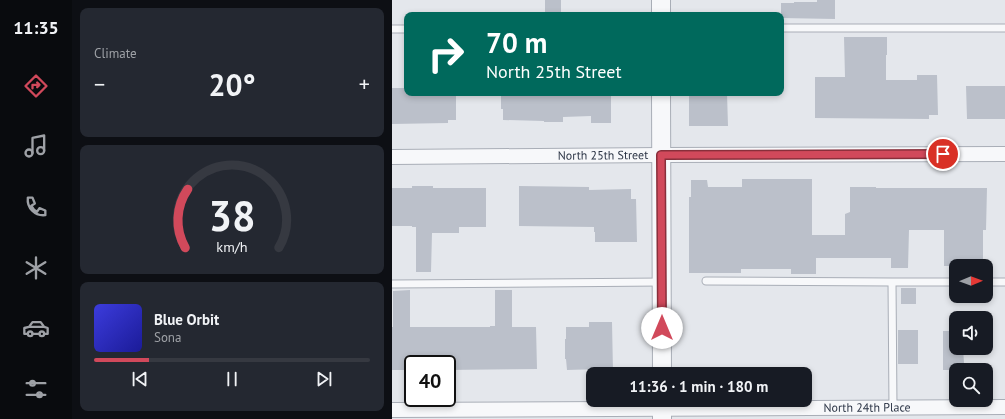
<!DOCTYPE html>
<meta charset="utf-8">
<style>
:root{--surface:#171b24;--page:#242831;--text:#f1f3f6;--muted:#9ea1a6;--line:#363941;--accent:#d1495b}
body{margin:0;font-family:"PT Sans",sans-serif;background:var(--page);color:var(--text);height:100vh;display:flex;flex-direction:column;font-size:15px;white-space:nowrap}
*{box-sizing:border-box;margin:0}
p{font-size:13px;color:var(--muted)}
.icon{flex:none;width:22px;height:22px;fill:none;stroke:currentColor;stroke-width:2;stroke-linecap:round;stroke-linejoin:round}
.map{position:relative;flex:1;overflow:hidden}
.panel{display:flex;flex-direction:column;gap:8px;padding:8px;background:#0d0f14;width:320px}
.panel>*{flex:none}
.top-card{position:absolute;left:12px;top:12px;width:380px;height:84px;border-radius:8px;box-shadow:0 2px 6px #0003;background:#00695c;color:#fff;overflow:hidden}
.needle{width:26px;rotate:89deg}
.controls{position:absolute;left:557px;top:259px;display:grid;gap:8px}
.controls a{display:grid;place-items:center;width:44px;height:44px;border-radius:8px;background:var(--surface);box-shadow:0 2px 6px #0003;font-size:20px}
.speed{position:absolute;left:12px;top:355px;display:flex;gap:8px;font-size:20px;font-weight:700;text-align:center}
.speed>*{display:grid;place-content:center;width:52px;height:52px;border-radius:50%;background:var(--surface);box-shadow:0 2px 6px #0003;line-height:1}
.speed .limit{border:2px solid #111;border-radius:6px;background:#fff;color:#111}
.pin{position:absolute;display:grid;place-items:center;width:34px;height:34px;color:#fff;margin:-17px;border:2px solid #fff;border-radius:50%;box-shadow:0 1px 4px #0007}
.me{position:absolute;width:44px;margin:-22px;rotate:0deg;stroke-linejoin:round;filter:drop-shadow(0 0 3px #0008)}
.turn{display:flex;align-items:center;gap:14px;height:84px;padding:0 16px;font-size:18px}
.turn .icon{width:52px;height:52px;stroke-width:2.5}
.turn b{display:block;font-size:28px;line-height:34px}
.big{font-size:30px;font-weight:700;line-height:1.1}
.panel .tile{flex:1;display:flex;flex-direction:column;justify-content:center;gap:6px;min-width:0;padding:0 14px;border-radius:8px;background:var(--page)}
.panel .dial{align-items:center;gap:0}
.dial svg{height:104px;overflow:visible;fill:none;stroke:var(--line);stroke-width:7;stroke-linecap:round;text-anchor:middle}
.dial text{fill:var(--text);stroke:none}
.song{display:flex;align-items:center;gap:12px}
.cover{width:48px;height:48px;border-radius:6px;background:linear-gradient(135deg,hsl(240 70% 55%),hsl(240 70% 35%))}
.played{height:4px;border-radius:2px;background:linear-gradient(90deg,var(--accent) 20%,var(--line) 20%)}
.keys{display:flex;justify-content:space-around;direction:ltr}
.heat{display:flex;justify-content:space-between;align-items:center;font-size:22px;direction:ltr}
.trip{position:absolute;left:194px;top:367px;width:226px;height:40px;border-radius:8px;background:var(--surface);box-shadow:0 2px 6px #0003;font-weight:700;line-height:40px;text-align:center}
main{display:flex;flex:1;min-height:0}
.dock{display:flex;flex-direction:column;width:72px;justify-content:space-around;align-items:center;background:#090b0e;color:var(--muted)}
.dock .icon{width:28px;height:28px}
.dock .on{color:var(--accent)}
.dock b{font-size:18px;color:var(--text)}
.map>svg:first-child{display:block}
.building{fill:#bbc0ca}
.lines{fill:none;stroke-linecap:round;stroke-linejoin:round}
.service-casing{stroke:#a9aeb7;stroke-width:9}
.minor-casing{stroke:#a9aeb7;stroke-width:16}
.tertiary-casing{stroke:#a9aeb7;stroke-width:20}
.service{stroke:#f7f8fa;stroke-width:7}
.minor{stroke:#f7f8fa;stroke-width:14}
.tertiary{stroke:#f7f8fa;stroke-width:18}
.route-casing{stroke:#882f3b;stroke-width:10}
.route{stroke:#d1495b;stroke-width:7}
.labels{text-anchor:middle;stroke-width:3;stroke-linejoin:round;paint-order:stroke}
.street-label{font-size:12px;fill:#2b3445;stroke:#f4f6f9}
</style>
<main>
<nav class="dock">
<b>11:35</b>
<svg class="icon on" aria-label="directions" viewBox="0 0 24 24"><path d="M12 3l9 9-9 9-9-9zM9 14v-3h6M13 9l2 2-2 2"/></svg>
<svg class="icon" aria-label="music" viewBox="0 0 24 24"><path d="M9 18V5l10-2v13"/><circle cx="6" cy="18" r="3"/><circle cx="16" cy="16" r="3"/></svg>
<svg class="icon" aria-label="phone" viewBox="0 0 24 24"><path d="M5 4h4l2 5-3 2q2 4 5 5l2-3 5 2v4C11 20 4 13 5 4z"/></svg>
<svg class="icon" aria-label="climate" viewBox="0 0 24 24"><path d="M12 3v18M4 7l16 10M4 17L20 7"/></svg>
<svg class="icon" aria-label="car" viewBox="0 0 24 24"><path d="M5 17H2v-5l4-1 3-4h7l3 4 3 1v5h-3M9 17h6M6 11h13"/><circle cx="7" cy="17" r="2"/><circle cx="17" cy="17" r="2"/></svg>
<svg class="icon" aria-label="filters" viewBox="0 0 24 24"><path d="M4 7h16M4 17h16"/><circle cx="9" cy="7" r="2"/><circle cx="15" cy="17" r="2"/></svg>
</nav>
<section class="panel">
<div class="tile"><p>Climate</p>
<div class="heat"><a>−</a><b class="big">20°</b><a>+</a></div>
</div>
<div class="tile dial"><svg viewBox="0 0 100 80">
<path d="M14 69A42 42 0 1 1 86 69"/>
<path d="M14 69A42 42 0 0 1 16 24" stroke="#d1495b"/>
<text x="50" y="56" font-size="32" font-weight="700">38</text>
<text x="50" y="72" font-size="11">km/h</text>
</svg></div>
<div class="tile">
<div class="song"><i class="cover"></i><div><b>Blue Orbit</b><p>Sona</p></div></div>
<div class="played"></div>
<div class="keys"><svg class="icon" aria-label="previous" viewBox="0 0 24 24"><path d="M18 5L8 12l10 7zM5 5v14"/></svg><svg class="icon" aria-label="pause" viewBox="0 0 24 24"><path d="M8 5v14M16 5v14"/></svg><svg class="icon" aria-label="next" viewBox="0 0 24 24"><path d="M6 5l10 7-10 7zM19 5v14"/></svg></div>
</div>
</section>
<div class="map">
<svg width="613" height="419" viewBox="0 0 613 419">
<rect width="100%" height="100%" fill="#e4e7ec"/>
<!-- building -->
<path class="building" d="M153,0H169V15H153Z
M425,0H443V19L389,18V3H402V2H425Z
M452,37H495V55H494V80H525V75H545L546,115H537V119L423,118V77H453Z
M574,86H613V119H575Z
M0,88H15V93H45V94H64V120H56V123L0,124Z
M111,93H219V123H199V116L171,117V122H152V121L111,120V109H109V96H111Z
M297,93H335L336,126H297Z
M350,179H420V235H453V214L458,212V187H484V188H595L594,230H591V266H552V230H517L516,268H499V258H424V274H399V269H349V273H297V197H299V180H315L316,187H350Z
M20,186H41V188H94V227H67V233H40L39,272H24V227H20V226H0V188H20Z
M127,186L197,187V190L239,189V199H244L245,242H203V232H202V227L127,226Z
M509,288H524V304H509Z
M18,290V327H98V326H103V290H120V327H144L145,369L55,370V364H18V370H0V327H1V291Z
M197,322H220L221,372H208V369L175,370L174,359H173V339H174V327H197Z
M506,330H526V364H506Z
M551,331H564V348H571L572,363H564V370H551Z"/>
<g class="lines">
<!-- service casing -->
<g class="service-casing">
<path id="service" d="M389,28H613
M0,29H15
M314,281L500,282
M594,282H613
M0,284L270,282
M501,408L500,282H564"/>
</g>
<!-- minor casing -->
<g class="minor-casing">
<g id="minor">
<path id="s1" d="M0,157L269,155L613,154"/>
<path id="s2" d="M0,410L613,407"/>
</g>
</g>
<!-- tertiary casing -->
<g class="tertiary-casing">
<path id="tertiary" d="M269,15V0
M269,93L270,374
M270,419V400"/>
</g>
<!-- service -->
<use href="#service" class="service"/>
<!-- minor -->
<use href="#minor" class="minor"/>
<!-- tertiary -->
<use href="#tertiary" class="tertiary"/>
</g>
<g class="lines">
<!-- route casing -->
<g class="route-casing">
<path id="route" d="M270,328L269,155L551,154"/>
</g>
<!-- route -->
<use href="#route" class="route"/>
</g>
<g class="labels">
<!-- street labels -->
<g class="street-label">
<text dy="4" stroke="none"><textPath href="#s1" startOffset="211">North 25th Street</textPath></text>
<text dy="4" stroke="none"><textPath href="#s2" startOffset="475">North 24th Place</textPath></text>
</g>
</g>
</svg>
<div class="controls">
<a><svg class="needle" viewBox="-14 -14 28 28"><path d="M0-13l5 13h-10z" fill="#e53935"/><path d="M0 13l5-13h-10z" fill="#9ea1a6"/></svg></a>
<a><svg class="icon" aria-label="sound" viewBox="0 0 24 24"><path d="M4 9h4l5-4v14l-5-4H4zM17 9q2 3 0 6"/></svg></a>
<a><svg class="icon" aria-label="search" viewBox="0 0 24 24"><circle cx="10" cy="10" r="6"/><path d="M15 15l6 6"/></svg></a>
</div>
<div class="speed"><div class="limit">40</div></div>
<div class="pin" style="left:551px;top:154px;background:#d93025"><svg class="icon" aria-label="arrive" viewBox="0 0 24 24"><path d="M6 21V4h12l-3 4 3 4H6"/></svg></div>
<svg class="me" style="left:270px;top:328px" viewBox="-20 -20 40 40"><circle r="19" fill="#fff"/><path d="M0-13L10 11 0 6-10 11z" fill="#d1495b"/></svg>
<div class="trip">11:36 · 1 min · 180 m</div>
<div class="top-card">
<div class="turn"><svg class="icon" aria-label="right" viewBox="0 0 24 24"><path d="M7 20v-9h11M14 6l5 5-5 5"/></svg><div><b>70 m</b>North 25th Street</div></div>
</div>
</div>
</main>
